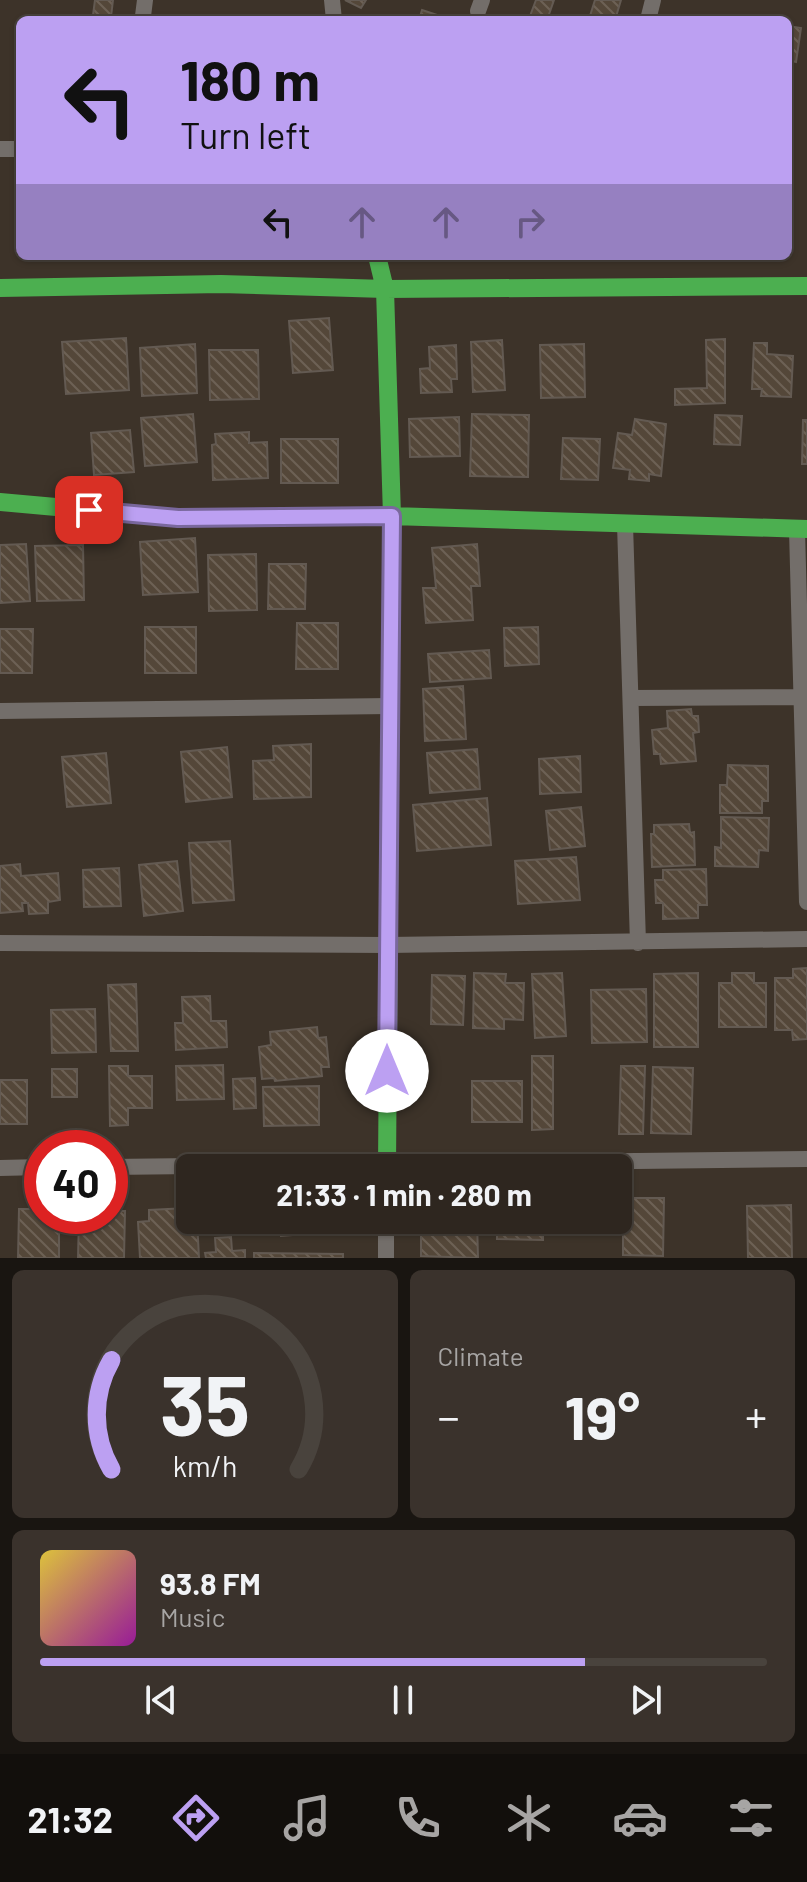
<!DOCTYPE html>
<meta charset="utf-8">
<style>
:root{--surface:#2e261f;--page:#3a322c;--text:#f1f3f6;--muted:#a7a5a4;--line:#49433d;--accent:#bca0f2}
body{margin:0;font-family:Barlow,sans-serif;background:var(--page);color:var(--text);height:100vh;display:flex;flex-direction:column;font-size:30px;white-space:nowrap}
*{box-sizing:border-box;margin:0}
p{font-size:26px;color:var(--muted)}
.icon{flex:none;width:44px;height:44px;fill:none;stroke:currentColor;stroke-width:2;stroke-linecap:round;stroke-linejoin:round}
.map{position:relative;height:1258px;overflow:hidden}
.side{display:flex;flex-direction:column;gap:12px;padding:12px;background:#191511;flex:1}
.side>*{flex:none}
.guide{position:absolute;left:16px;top:16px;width:776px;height:244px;border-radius:12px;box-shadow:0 2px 6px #0004,0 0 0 2px var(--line);background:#bca0f2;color:#111;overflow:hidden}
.speed{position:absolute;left:24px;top:1130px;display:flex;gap:16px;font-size:40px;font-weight:700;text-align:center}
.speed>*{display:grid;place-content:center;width:104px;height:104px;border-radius:50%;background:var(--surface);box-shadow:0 2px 6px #0004,0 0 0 2px var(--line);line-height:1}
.speed .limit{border:12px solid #d22;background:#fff;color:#111}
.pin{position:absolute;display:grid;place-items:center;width:68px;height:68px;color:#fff;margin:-34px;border-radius:16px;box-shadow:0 4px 12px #0006}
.me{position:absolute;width:88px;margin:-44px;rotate:0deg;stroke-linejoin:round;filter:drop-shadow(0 0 6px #0008)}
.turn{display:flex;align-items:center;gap:28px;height:168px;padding:0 32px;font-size:36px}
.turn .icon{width:104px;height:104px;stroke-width:2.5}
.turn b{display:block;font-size:56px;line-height:68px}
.lanes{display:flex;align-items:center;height:76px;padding:0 32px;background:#0003;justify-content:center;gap:40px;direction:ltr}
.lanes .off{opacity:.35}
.big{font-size:60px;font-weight:700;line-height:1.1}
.side .card{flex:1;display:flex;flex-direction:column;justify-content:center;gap:12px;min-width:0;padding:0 28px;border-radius:12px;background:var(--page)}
.side .dial{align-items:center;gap:0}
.dial svg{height:208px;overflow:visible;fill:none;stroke:var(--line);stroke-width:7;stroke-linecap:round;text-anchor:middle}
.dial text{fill:var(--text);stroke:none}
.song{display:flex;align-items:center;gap:24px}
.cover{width:96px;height:96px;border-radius:12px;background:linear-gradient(135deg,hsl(50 70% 55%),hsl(300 70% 35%))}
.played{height:8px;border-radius:4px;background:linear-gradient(90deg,var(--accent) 75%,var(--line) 75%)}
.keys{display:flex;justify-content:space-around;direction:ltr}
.heat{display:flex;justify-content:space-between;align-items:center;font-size:44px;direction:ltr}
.side .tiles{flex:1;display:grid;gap:12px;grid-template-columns:1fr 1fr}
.card:last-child{grid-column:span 2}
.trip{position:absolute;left:176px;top:1154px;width:456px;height:80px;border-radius:12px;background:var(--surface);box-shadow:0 2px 6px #0004,0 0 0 2px var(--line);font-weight:700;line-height:80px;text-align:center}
.dock{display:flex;height:128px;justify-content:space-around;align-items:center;background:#120f0c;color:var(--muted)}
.dock .icon{width:56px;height:56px}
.dock .on{color:var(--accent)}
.dock b{font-size:36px;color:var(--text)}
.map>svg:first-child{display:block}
.building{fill:url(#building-back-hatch);stroke:#635a52;stroke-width:2}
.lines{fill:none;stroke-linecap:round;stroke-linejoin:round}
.street{stroke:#736e6a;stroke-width:16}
.fast{stroke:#4caf50;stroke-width:18}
.route-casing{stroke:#7a689d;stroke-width:20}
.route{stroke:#bca0f2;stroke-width:14}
</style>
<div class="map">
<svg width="807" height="1258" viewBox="0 0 807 1258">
<defs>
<pattern id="building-back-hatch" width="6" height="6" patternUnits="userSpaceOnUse" patternTransform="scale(2)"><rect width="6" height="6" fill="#544739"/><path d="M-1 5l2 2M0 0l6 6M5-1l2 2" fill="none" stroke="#6d6155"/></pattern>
</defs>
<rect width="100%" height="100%" fill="#3d3329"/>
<!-- building -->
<path class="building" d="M95,0H113L111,17L93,15Z
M345,0H366L361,8Z
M536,0H554L547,20L530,16Z
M595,0H621L615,20L589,19Z
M422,10L443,17L442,20H419Z
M788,26L801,28L796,62L788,60Z
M329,318L333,370L293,373L289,321Z
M126,338L129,390L66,394L62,342Z
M725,339V403L675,405V389L707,388L706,340Z
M502,340L505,390L473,392L471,342Z
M754,343H767V354L793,356L791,397L761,396L762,389H752Z
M195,344L197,393L142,396L140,348Z
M584,344L585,397L541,398L540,345Z
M456,345L457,379H451L452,392L421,393L420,369L430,368L429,347Z
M209,350H258L259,399L210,400Z
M193,414L197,462L145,466L141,418Z
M472,414L529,415L528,477L470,476Z
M715,415L742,416L740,445L714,444Z
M459,417L460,456L410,457L409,419Z
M635,419L666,424L661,476L649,474V481L629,479L630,470L613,468L618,433L632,435Z
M803,420H807V464H802Z
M130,430L134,472L94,475L91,433Z
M249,432V443L267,442L268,478L213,480L212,445L216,444L215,434Z
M563,438L600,439L598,480L561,479Z
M281,439H338V483H281Z
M195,538L198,592L143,595L140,542Z
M26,544L30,601L0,603V545Z
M477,544L480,586H471L473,620L426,623L423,588H436L432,548Z
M83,545L84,600L37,601L35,546Z
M256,554L257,610L209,611L208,555Z
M269,564H306L305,609H268Z
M297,623H338V669H296Z
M145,627H196V673H145Z
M538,627L539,664L505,666L504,628Z
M0,629H33L32,673H0Z
M489,650L491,678L430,682L428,654Z
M463,686L466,739L425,741L423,689Z
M691,709L692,716H698L699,732L693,733L696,761L661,764L660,754H654L652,730L668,728L667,711Z
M311,744V797L254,799L253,761L274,760L273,746Z
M227,747L232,797L186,802L181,752Z
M477,749L480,789L430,793L427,753Z
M106,753L111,803L67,807L62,757Z
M580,756L581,792L540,794L539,759Z
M728,765L768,766V801H762V813H720V785H727Z
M487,798L491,845L417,851L413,805Z
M581,807L585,846L550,850L546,811Z
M721,817L769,818L768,851L759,850L758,867L715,866V847L721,848Z
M689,824L690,833L694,832L695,865L652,867L651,834H654V825Z
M230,841L234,900L193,903L189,843Z
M576,857L580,900L518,904L515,861Z
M177,861L183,911L144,916L139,865Z
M20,864L21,876L58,873L60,900L48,902V913L29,914L28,903H22L23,911L0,913V866Z
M119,868L121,906L84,907L83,870Z
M706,869L707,905H698V918L663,919V903H656L655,880H663V870Z
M807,968V1039L793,1040L792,1030H775V978H793V969Z
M474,973L506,974L505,983H524L523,1020L504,1019V1029L473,1028Z
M562,973L566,1036L535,1038L532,974Z
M698,973V1047H654V974Z
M732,973H754V983H766V1027H719V983H732Z
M432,975L465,976L463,1025L431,1024Z
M136,984L138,1051H111L108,985Z
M646,989L647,1042L592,1043L591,990Z
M210,996L211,1021H226L227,1047L176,1050L175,1023H183L182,997Z
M95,1009L96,1052L52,1053L51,1010Z
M317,1027L318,1038L326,1037L329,1067H321L322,1076L275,1081L274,1078L262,1079L259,1047L271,1045L270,1032Z
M532,1056H553V1129L532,1130Z
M223,1065L224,1099L177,1100L176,1066Z
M109,1066H128V1076H152V1108H128V1125L110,1126Z
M621,1066H645L643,1134H619Z
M653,1067L693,1068L691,1134L651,1133Z
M52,1069H77V1097H52Z
M255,1078L256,1108L234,1109L233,1079Z
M0,1080H27V1124H0Z
M472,1081H522V1122H472Z
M319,1086V1125L264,1126L263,1087Z
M623,1198H664L663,1256L623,1255Z
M791,1205L792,1258H748L747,1206Z
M187,1208L188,1219L197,1220L199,1258H140L138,1222L149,1221V1210Z
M19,1209H42V1216H59V1258H18Z
M110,1211H125L124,1258H78L79,1216H110Z
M257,1220H317L318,1233L281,1236L280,1224L257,1225Z
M431,1220H477L478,1258L421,1256V1232L431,1231Z
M497,1220H543V1240L497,1239Z
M231,1237L232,1251L245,1250V1258H206L205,1253L216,1252L215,1238Z
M254,1253L343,1254V1258H254Z"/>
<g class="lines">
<!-- street -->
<path class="street" d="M332,0L334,20
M478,11L482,0
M143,16L145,0
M648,20L653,0
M0,149H20
M625,524L638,943
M797,530L807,902
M631,698L800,697
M0,711L389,706
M0,943L388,945L807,939
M110,1167L807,1159
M0,1168L42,1167
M386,1258V1220"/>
<!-- fast -->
<path class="fast" d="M377,256L385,289L392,516L387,1168
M0,288L221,284L385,289L807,286
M0,502L178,518L392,516L807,529"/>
</g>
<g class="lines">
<!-- route casing -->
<g class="route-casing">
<path id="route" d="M89,510L178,518L392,516L387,1071"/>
</g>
<!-- route -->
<use href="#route" class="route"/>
</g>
</svg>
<div class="speed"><div class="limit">40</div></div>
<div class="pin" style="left:89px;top:510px;background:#d93025"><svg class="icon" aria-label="arrive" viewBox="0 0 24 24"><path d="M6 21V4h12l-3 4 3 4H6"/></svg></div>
<svg class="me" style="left:387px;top:1071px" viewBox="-20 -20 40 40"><circle r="19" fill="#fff"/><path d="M0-13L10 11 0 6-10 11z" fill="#bca0f2"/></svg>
<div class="trip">21:33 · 1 min · 280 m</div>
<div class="guide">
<div class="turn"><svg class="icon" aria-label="left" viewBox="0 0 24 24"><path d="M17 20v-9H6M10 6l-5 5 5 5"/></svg><div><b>180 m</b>Turn left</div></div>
<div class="lanes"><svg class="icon" aria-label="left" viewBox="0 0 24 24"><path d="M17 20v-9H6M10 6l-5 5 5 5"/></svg><svg class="icon off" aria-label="ahead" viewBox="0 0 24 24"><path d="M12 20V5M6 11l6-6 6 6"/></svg><svg class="icon off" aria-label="ahead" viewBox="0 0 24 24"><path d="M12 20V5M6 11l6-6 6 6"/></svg><svg class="icon off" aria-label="right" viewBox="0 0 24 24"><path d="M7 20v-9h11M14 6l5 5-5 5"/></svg></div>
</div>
</div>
<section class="side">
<div class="tiles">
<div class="card dial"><svg viewBox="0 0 100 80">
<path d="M14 69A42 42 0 1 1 86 69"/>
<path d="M14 69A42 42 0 0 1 14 27" stroke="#bca0f2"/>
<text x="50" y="56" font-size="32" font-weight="700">35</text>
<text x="50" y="72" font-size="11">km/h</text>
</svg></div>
<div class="card"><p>Climate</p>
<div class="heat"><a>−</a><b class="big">19°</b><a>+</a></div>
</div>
<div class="card">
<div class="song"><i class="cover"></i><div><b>93.8 FM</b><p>Music</p></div></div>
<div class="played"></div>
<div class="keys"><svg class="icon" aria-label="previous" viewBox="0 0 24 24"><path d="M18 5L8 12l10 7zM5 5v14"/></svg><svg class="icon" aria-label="pause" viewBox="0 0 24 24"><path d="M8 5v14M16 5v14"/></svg><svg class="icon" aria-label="next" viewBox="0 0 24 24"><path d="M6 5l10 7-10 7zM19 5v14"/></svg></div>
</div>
</div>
</section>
<nav class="dock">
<b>21:32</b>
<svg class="icon on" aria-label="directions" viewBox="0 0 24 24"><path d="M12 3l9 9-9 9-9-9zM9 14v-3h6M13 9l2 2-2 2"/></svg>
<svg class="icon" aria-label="music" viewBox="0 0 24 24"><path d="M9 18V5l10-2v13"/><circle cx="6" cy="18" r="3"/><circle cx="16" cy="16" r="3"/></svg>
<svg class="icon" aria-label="phone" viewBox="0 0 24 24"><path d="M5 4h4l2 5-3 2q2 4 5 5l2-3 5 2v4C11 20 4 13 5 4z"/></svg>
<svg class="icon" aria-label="climate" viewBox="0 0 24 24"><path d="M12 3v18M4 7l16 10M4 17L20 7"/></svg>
<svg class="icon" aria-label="car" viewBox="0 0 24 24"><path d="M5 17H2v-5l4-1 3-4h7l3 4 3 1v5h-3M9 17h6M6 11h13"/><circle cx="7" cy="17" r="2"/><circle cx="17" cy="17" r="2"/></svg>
<svg class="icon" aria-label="filters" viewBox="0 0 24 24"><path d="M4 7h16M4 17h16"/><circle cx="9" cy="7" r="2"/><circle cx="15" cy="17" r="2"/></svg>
</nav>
